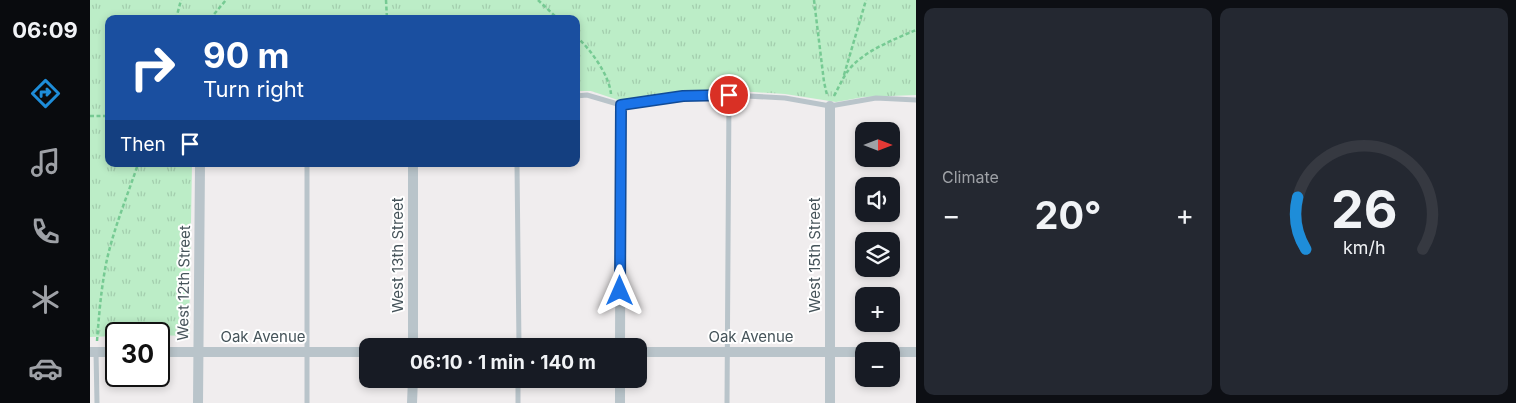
<!DOCTYPE html>
<meta charset="utf-8">
<style>
:root{--surface:#171b24;--page:#242831;--text:#f1f3f6;--muted:#9ea1a6;--line:#363941;--accent:#1e8dd9}
body{margin:0;font-family:Inter,sans-serif;background:var(--page);color:var(--text);height:100vh;display:flex;flex-direction:column;font-size:19px;white-space:nowrap}
*{box-sizing:border-box;margin:0}
p{font-size:16px;color:var(--muted)}
.icon{flex:none;width:28px;height:28px;fill:none;stroke:currentColor;stroke-width:2;stroke-linecap:round;stroke-linejoin:round}
.map{position:relative;flex:1;overflow:hidden}
.details{display:flex;flex-direction:column;gap:8px;padding:8px;background:#0d0f14;width:600px}
.details>*{flex:none}
.hud{position:absolute;left:15px;top:15px;width:475px;height:152px;border-radius:10px;box-shadow:0 2px 8px #0003;background:#1a4fa0;color:#fff;overflow:hidden}
.needle{width:32px;rotate:90deg}
.tools{position:absolute;left:765px;top:122px;display:grid;gap:10px}
.tools a{display:grid;place-items:center;width:45px;height:45px;border-radius:10px;background:var(--surface);box-shadow:0 2px 8px #0003;font-size:25px}
.speed{position:absolute;left:15px;top:322px;display:flex;gap:10px;font-size:25px;font-weight:700;text-align:center}
.speed>*{display:grid;place-content:center;width:65px;height:65px;border-radius:50%;background:var(--surface);box-shadow:0 2px 8px #0003;line-height:1}
.speed .limit{border:2px solid #111;border-radius:8px;background:#fff;color:#111}
.pin{position:absolute;display:grid;place-items:center;width:42px;height:42px;color:#fff;margin:-21px;border:2px solid #fff;border-radius:50%;box-shadow:0 1px 5px #0007}
.me{position:absolute;width:55px;margin:-28px;rotate:0deg;stroke-linejoin:round;filter:drop-shadow(0 0 4px #0008)}
.turn{display:flex;align-items:center;gap:18px;height:105px;padding:0 15px;font-size:22px}
.turn .icon{width:65px;height:65px;stroke-width:2.5}
.turn b{display:block;font-size:35px;line-height:42px}
.then{display:flex;align-items:center;height:48px;padding:0 15px;background:#0003;gap:10px;font-size:19px}
.big{font-size:38px;font-weight:700;line-height:1.1}
.details .widget{flex:1;display:flex;flex-direction:column;justify-content:center;gap:8px;min-width:0;padding:0 18px;border-radius:10px;background:var(--page)}
.details .dial{align-items:center;gap:0}
.dial svg{height:130px;overflow:visible;fill:none;stroke:var(--line);stroke-width:7;stroke-linecap:round;text-anchor:middle}
.dial text{fill:var(--text);stroke:none}
.heat{display:flex;justify-content:space-between;align-items:center;font-size:28px;direction:ltr}
.details .tiles{flex:1;display:grid;gap:8px;grid-template-columns:repeat(2,1fr)}
.trip{position:absolute;left:269px;top:338px;width:288px;height:50px;border-radius:10px;background:var(--surface);box-shadow:0 2px 8px #0003;font-weight:700;line-height:50px;text-align:center}
main{display:flex;flex:1;min-height:0}
.dock{display:flex;flex-direction:column;width:90px;justify-content:space-around;align-items:center;background:#090b0e;color:var(--muted)}
.dock .icon{width:35px;height:35px}
.dock .on{color:var(--accent)}
.dock b{font-size:22px;color:var(--text)}
.map>svg:first-child{display:block}
.grass{fill:url(#grass-tufts)}
.lines{fill:none;stroke-linecap:round;stroke-linejoin:round}
.path{stroke:#76ca93;stroke-width:2.5;stroke-dasharray:4 2.5;stroke-linecap:butt}
.service{stroke:#b9c4ca;stroke-width:5}
.minor{stroke:#b9c4ca;stroke-width:10}
.route-casing{stroke:#114b97;stroke-width:12}
.route{stroke:#1a73e8;stroke-width:9}
.labels{text-anchor:middle;stroke-width:4;stroke-linejoin:round;paint-order:stroke}
.street-label{font-size:15px;fill:#46545a;stroke:#fff}
</style>
<main>
<nav class="dock">
<b>06:09</b>
<svg class="icon on" aria-label="directions" viewBox="0 0 24 24"><path d="M12 3l9 9-9 9-9-9zM9 14v-3h6M13 9l2 2-2 2"/></svg>
<svg class="icon" aria-label="music" viewBox="0 0 24 24"><path d="M9 18V5l10-2v13"/><circle cx="6" cy="18" r="3"/><circle cx="16" cy="16" r="3"/></svg>
<svg class="icon" aria-label="phone" viewBox="0 0 24 24"><path d="M5 4h4l2 5-3 2q2 4 5 5l2-3 5 2v4C11 20 4 13 5 4z"/></svg>
<svg class="icon" aria-label="climate" viewBox="0 0 24 24"><path d="M12 3v18M4 7l16 10M4 17L20 7"/></svg>
<svg class="icon" aria-label="car" viewBox="0 0 24 24"><path d="M5 17H2v-5l4-1 3-4h7l3 4 3 1v5h-3M9 17h6M6 11h13"/><circle cx="7" cy="17" r="2"/><circle cx="17" cy="17" r="2"/></svg>
</nav>
<div class="map">
<svg width="826" height="403" viewBox="0 0 826 403">
<defs>
<pattern id="grass-tufts" width="24" height="20" patternUnits="userSpaceOnUse" patternTransform="scale(1.25)"><rect width="24" height="20" fill="#bcedc7"/><path d="M3 7l-1-3M5 7V3M7 7l1-3M15 17l-1-3M17 17v-4M19 17l1-3" fill="none" stroke="#a3cdad"/></pattern>
</defs>
<rect width="100%" height="100%" fill="#f0edee"/>
<!-- grass -->
<path class="grass" d="M0,0H826V95L774,97L746,102L695,94L649,91H614L528,100L501,91H486V19H19V164H102L99,336L26,334V336L0,337Z"/>
<g class="lines">
<!-- path -->
<path class="path" d="M296,0L297,19
M448,0L468,19
M724,0L734,82L737,95
M86,19L91,0
M120,19L136,0
M486,36C500,49 519,74 521,94
M754,75L776,0
M744,96C750,85 754,74 763,65C779,49 805,39 826,30
M0,116H19
M7,341C9,315 11,290 16,264C23,230 37,197 48,164"/>
<!-- service -->
<path class="service" d="M486,96L497,95L531,105L593,96L639,95L695,98L740,106L786,98L826,100
M427,164L429,346
M6,352L7,403
M217,403V164
M428,403V379
M637,403L639,95"/>
<!-- minor -->
<path class="minor" d="M740,106V403
M323,346V164
M530,346L531,105
M0,352H26
M69,352H278
M548,352H774
M801,352H826
M108,403L110,164
M322,403L323,379
M530,403V379"/>
</g>
<g class="lines">
<!-- route casing -->
<g class="route-casing">
<path id="route" d="M530,291L531,105L593,96L639,95"/>
</g>
<!-- route -->
<use href="#route" class="route"/>
</g>
<g class="labels">
<!-- street labels -->
<g class="street-label">
<text transform="translate(308 255) rotate(-90)" y="5">West 13th Street</text>
<text transform="translate(725 255) rotate(-90)" y="5">West 15th Street</text>
<text transform="translate(94 283) rotate(-89)" y="5">West 12th Street</text>
<text x="173" y="342">Oak Avenue</text>
<text x="661" y="342">Oak Avenue</text>
</g>
</g>
</svg>
<div class="tools">
<a><svg class="needle" viewBox="-14 -14 28 28"><path d="M0-13l5 13h-10z" fill="#e53935"/><path d="M0 13l5-13h-10z" fill="#9ea1a6"/></svg></a>
<a><svg class="icon" aria-label="sound" viewBox="0 0 24 24"><path d="M4 9h4l5-4v14l-5-4H4zM17 9q2 3 0 6"/></svg></a>
<a><svg class="icon" aria-label="layers" viewBox="0 0 24 24"><path d="M12 4l9 5-9 5-9-5zM3 14l9 5 9-5"/></svg></a>
<a>+</a>
<a>−</a>
</div>
<div class="speed"><div class="limit">30</div></div>
<div class="pin" style="left:639px;top:95px;background:#d93025"><svg class="icon" aria-label="arrive" viewBox="0 0 24 24"><path d="M6 21V4h12l-3 4 3 4H6"/></svg></div>
<svg class="me" style="left:530px;top:291px" viewBox="-20 -20 40 40"><path d="M0-17L14 15 0 8-14 15z" fill="#1a73e8" stroke="#fff" stroke-width="4"/></svg>
<div class="trip">06:10 · 1 min · 140 m</div>
<div class="hud">
<div class="turn"><svg class="icon" aria-label="right" viewBox="0 0 24 24"><path d="M7 20v-9h11M14 6l5 5-5 5"/></svg><div><b>90 m</b>Turn right</div></div>
<div class="then">Then<svg class="icon" aria-label="arrive" viewBox="0 0 24 24"><path d="M6 21V4h12l-3 4 3 4H6"/></svg></div>
</div>
</div>
<section class="details">
<div class="tiles">
<div class="widget"><p>Climate</p>
<div class="heat"><a>−</a><b class="big">20°</b><a>+</a></div>
</div>
<div class="widget dial"><svg viewBox="0 0 100 80">
<path d="M14 69A42 42 0 1 1 86 69"/>
<path d="M14 69A42 42 0 0 1 9 37" stroke="#1e8dd9"/>
<text x="50" y="56" font-size="32" font-weight="700">26</text>
<text x="50" y="72" font-size="11">km/h</text>
</svg></div>
</div>
</section>
</main>
